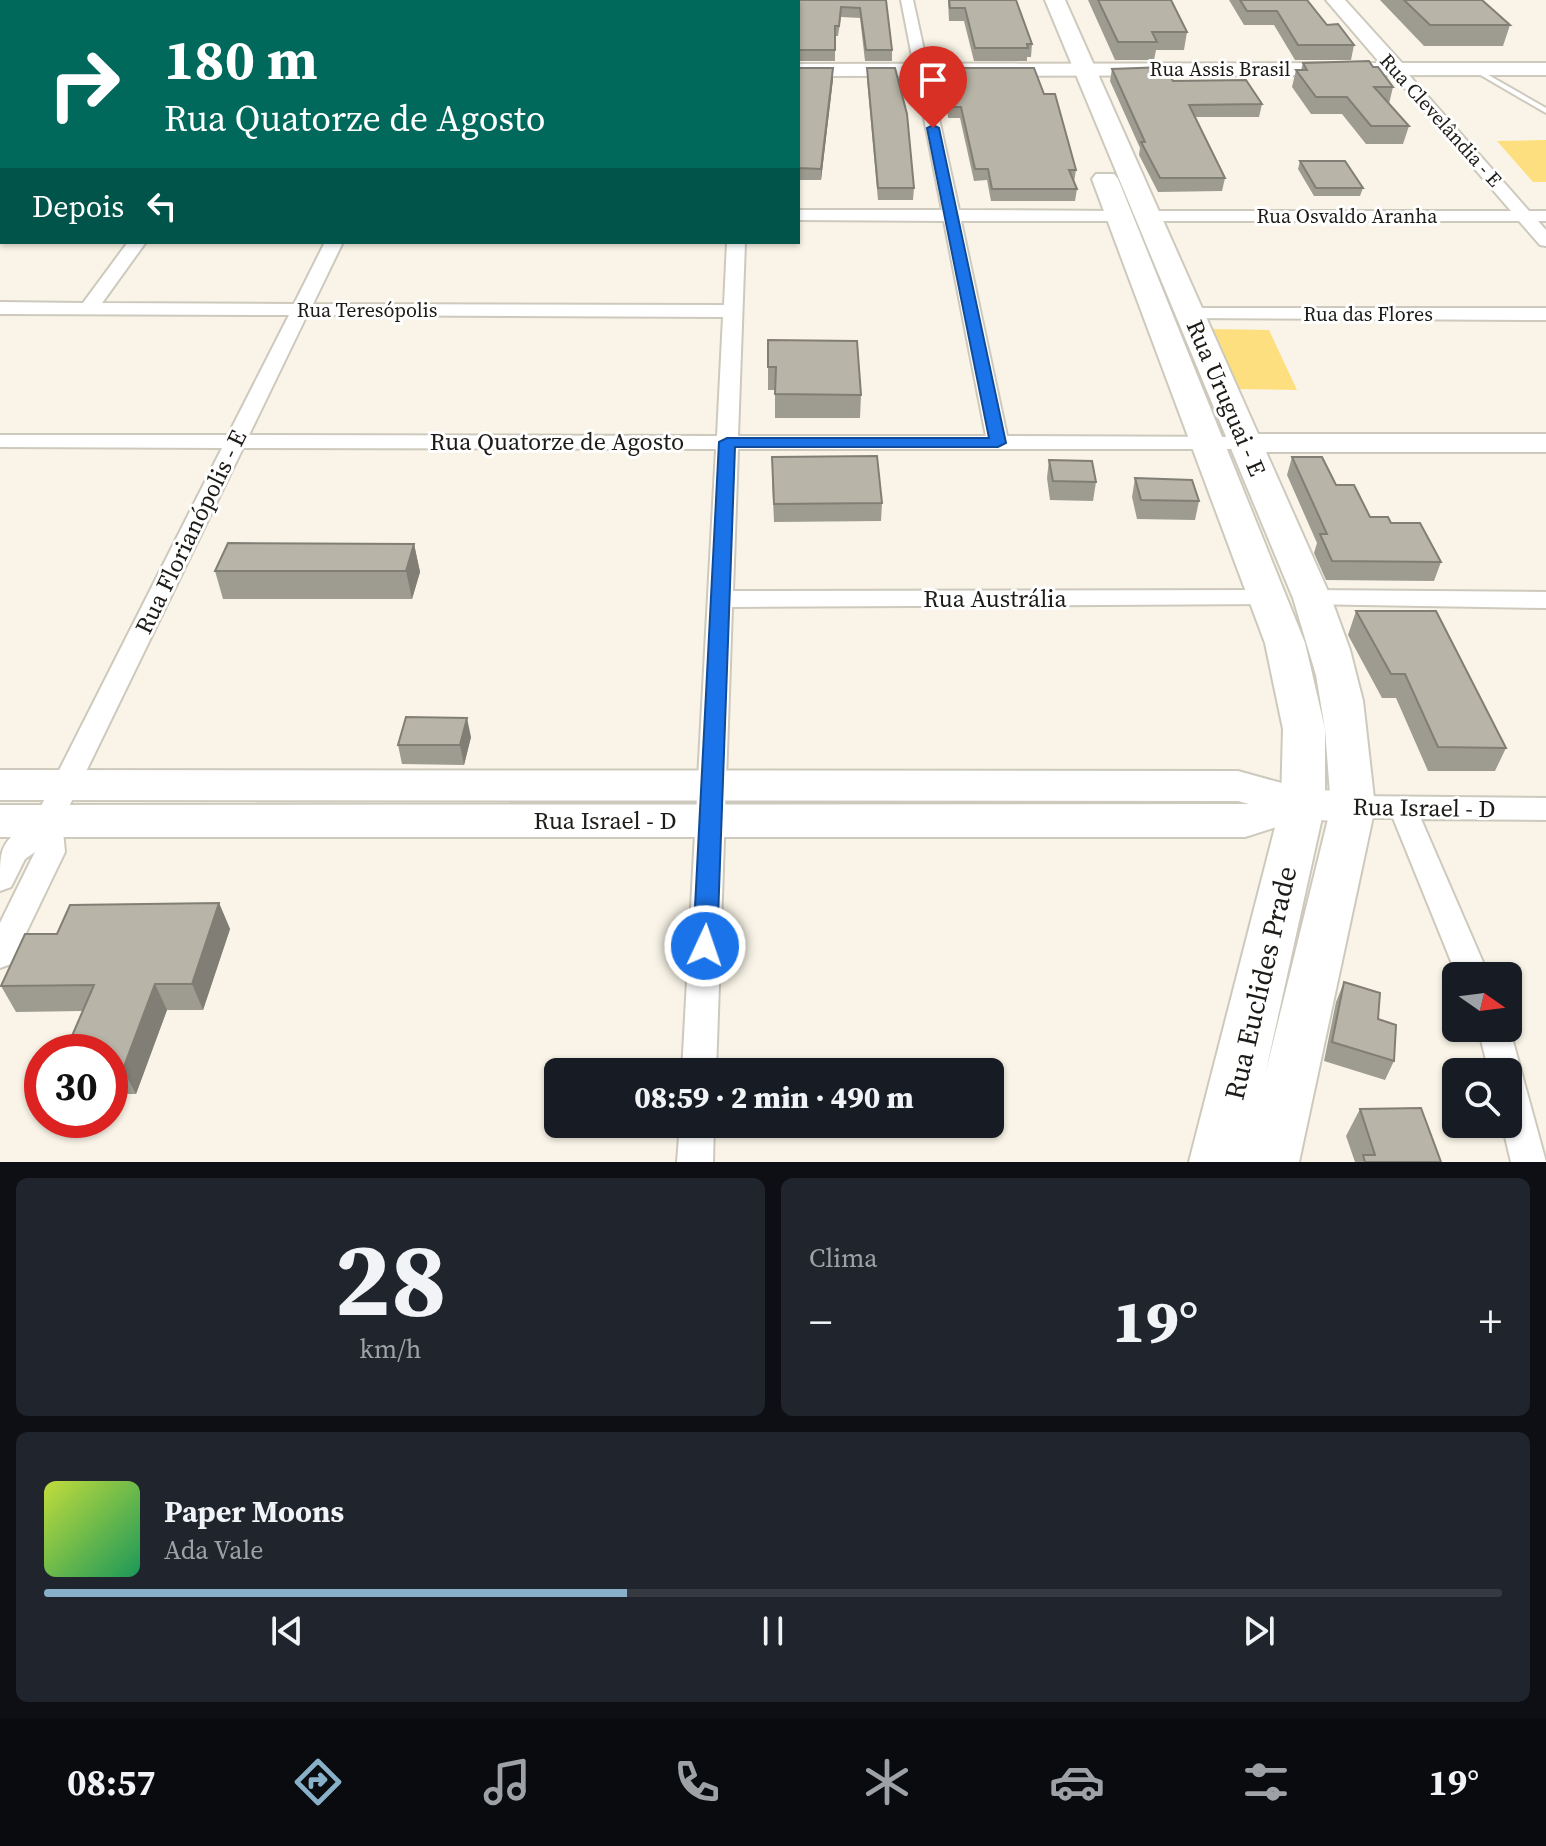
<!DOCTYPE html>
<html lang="pt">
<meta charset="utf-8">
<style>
:root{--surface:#171b24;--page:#20242c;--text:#f1f3f6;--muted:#9ea1a6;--line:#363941;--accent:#88b0c8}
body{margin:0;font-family:"Source Serif 4",serif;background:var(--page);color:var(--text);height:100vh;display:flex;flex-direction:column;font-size:30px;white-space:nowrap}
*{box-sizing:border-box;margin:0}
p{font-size:26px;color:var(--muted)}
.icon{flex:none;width:44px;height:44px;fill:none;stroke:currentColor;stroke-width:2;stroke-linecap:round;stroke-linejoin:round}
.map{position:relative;height:1162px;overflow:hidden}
.drawer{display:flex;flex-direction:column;gap:16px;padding:16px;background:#0d0f14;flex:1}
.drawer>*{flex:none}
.guide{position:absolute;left:0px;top:0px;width:800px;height:244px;box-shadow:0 2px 6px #0004;background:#00695c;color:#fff;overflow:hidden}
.needle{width:52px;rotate:104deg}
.tools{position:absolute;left:1442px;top:962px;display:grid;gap:16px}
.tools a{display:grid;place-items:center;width:80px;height:80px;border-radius:12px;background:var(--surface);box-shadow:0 2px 6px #0004;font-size:40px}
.speed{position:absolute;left:24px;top:1034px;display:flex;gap:16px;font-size:40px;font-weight:700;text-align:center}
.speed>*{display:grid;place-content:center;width:104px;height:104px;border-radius:50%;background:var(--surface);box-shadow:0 2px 6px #0004;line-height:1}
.speed .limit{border:12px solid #d22;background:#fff;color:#111}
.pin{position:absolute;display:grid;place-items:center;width:68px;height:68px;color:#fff;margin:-82px -34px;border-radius:50% 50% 50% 0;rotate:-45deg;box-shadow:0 0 8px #0007}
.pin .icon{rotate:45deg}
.me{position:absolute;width:88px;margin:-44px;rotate:3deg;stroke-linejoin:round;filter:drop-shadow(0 0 6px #0008)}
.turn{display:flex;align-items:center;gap:28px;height:168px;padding:0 32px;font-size:36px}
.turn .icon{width:104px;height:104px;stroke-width:2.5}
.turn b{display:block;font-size:56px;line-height:68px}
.then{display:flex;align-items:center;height:76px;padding:0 32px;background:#0003;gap:16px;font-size:30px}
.big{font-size:60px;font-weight:800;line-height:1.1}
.drawer .widget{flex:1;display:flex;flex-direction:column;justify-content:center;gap:12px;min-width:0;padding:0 28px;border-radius:12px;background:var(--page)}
.drawer .dial{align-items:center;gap:0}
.dial b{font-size:104px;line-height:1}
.song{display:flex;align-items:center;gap:24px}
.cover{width:96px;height:96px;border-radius:12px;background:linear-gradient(135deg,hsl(70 70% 55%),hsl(150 70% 35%))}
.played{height:8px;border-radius:4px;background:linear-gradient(90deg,var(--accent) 40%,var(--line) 40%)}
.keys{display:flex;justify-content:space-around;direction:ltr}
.heat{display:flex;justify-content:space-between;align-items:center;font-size:44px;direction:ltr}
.drawer .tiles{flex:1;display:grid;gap:16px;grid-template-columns:1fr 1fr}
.widget:last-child{grid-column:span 2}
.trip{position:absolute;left:544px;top:1058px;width:460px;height:80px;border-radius:12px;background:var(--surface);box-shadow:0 2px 6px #0004;font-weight:800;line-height:80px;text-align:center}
.tabs{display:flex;height:128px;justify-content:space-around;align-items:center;background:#090b0e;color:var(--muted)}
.tabs .icon{width:56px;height:56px}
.tabs .current{color:var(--accent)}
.tabs b{font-size:36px;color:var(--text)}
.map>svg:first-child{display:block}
.green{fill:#fddf7f}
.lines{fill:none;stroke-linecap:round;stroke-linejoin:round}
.lane-casing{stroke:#cdc9bc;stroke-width:4}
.street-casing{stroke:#cdc9bc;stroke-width:4}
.secondary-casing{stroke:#cdc9bc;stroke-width:4}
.primary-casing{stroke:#cdc9bc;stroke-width:4}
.lane{fill:#fff;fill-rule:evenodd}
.street{fill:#fff;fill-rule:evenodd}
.secondary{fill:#fff;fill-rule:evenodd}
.primary{fill:#fff;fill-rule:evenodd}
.wall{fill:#9e9b90}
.shaded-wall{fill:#817e75}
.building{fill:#b8b4a7;stroke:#817e75;stroke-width:2}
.route{fill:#1a73e8;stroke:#114b97;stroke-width:2}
.labels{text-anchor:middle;stroke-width:6;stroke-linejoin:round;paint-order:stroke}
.far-street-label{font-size:20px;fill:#1d1b17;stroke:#fff}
.street-label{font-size:24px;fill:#1d1b17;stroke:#fff}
.near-street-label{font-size:28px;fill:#1d1b17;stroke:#fff}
</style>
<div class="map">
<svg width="1546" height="1162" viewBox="0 0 1546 1162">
<rect width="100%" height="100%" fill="#f9f4e7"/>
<!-- green -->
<path class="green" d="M1546,140V182H1533L1497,141Z
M1211,329L1269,330L1297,390L1235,389Z"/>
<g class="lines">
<!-- lane casing -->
<g class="lane-casing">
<path id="lane" d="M1472,68H1476L1546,108V113L1472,70Z"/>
</g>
<!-- street casing -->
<g class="street-casing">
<path id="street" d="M741,0H753V2H741Z
M901,0H913L959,210L1119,211L1127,216L1119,221H961L1007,436L1245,437L1256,443L1245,449H738L733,591L1269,590L1278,592L1281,598L1278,604L732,607L716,1072H682L716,449L243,448L62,821L65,852L11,964L0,968V923L35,852L25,859L11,887L0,891C0,840 0,847 37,814L222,448L0,447V435H228L289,315L0,314V302L83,303L128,242H146L102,303L294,304L325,242H343L313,304L724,305L727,242H745L738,436H986L944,221L798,220V210H942ZM307,315L723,317L717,436L249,435Z
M1396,65L1401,66L1529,211H1546V221H1538L1546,230V246L1540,245L1519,221H1148L1140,216L1148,211H1511L1391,72L1389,69Z
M2,186V197L0,198V187Z
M0,210H2V220H0Z
M1190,308H1546V320L1183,318L1181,314L1183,310Z
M1312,590L1546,592V608L1303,604L1300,598L1303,592Z
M1353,796L1546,798V820L1421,819L1489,976H1457L1393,818H1353L1343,815L1339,807L1343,799Z
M1508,1023L1546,1162H1511L1502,1124H1508V1072H1489L1478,1028H1508Z
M680,1124H714L713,1162H677Z"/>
</g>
<!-- secondary casing -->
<g class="secondary-casing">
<path id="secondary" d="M1326,0H1345L1402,63H1546V75L798,76V64L1380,63Z
M0,64H2V76H0Z
M1245,434H1546V452H1245L1234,449L1230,443L1234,437Z
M0,770L1238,771L1303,789L1353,792L1367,796L1373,807L1367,818L1353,822L1302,819L1245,837H0V805L1249,804L1238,801L0,800Z"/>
</g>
<!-- primary casing -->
<g class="primary-casing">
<path id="primary" d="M1045,0H1065L1331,598L1350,650L1363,701L1375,807L1299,1162H1189L1281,804L1283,729L1265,643L1092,179L1096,174H1114L1118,179L1305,643L1325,729L1316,675L1293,598ZM1325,729L1331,807L1265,1075L1325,804Z"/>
</g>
<!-- lane -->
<use href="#lane" class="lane"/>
<!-- street -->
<use href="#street" class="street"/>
<!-- secondary -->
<use href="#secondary" class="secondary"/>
<!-- primary -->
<use href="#primary" class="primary"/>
</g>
<!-- wall -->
<path class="wall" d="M100,0H304L305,2H104Z
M775,0H886L892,50V61H865L860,18L841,17L838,36H835V61H798V2H775Z
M948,0H1016L1032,44L1031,57H1027V61H974L964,21H949Z
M1088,0H1171L1187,32L1184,50H1156L1154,60H1115Z
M1229,0H1307L1327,25L1354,45L1351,60H1295L1274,25H1244Z
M1380,0H1482L1510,25L1503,46H1424Z
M2,16V54H0V18Z
M1303,63L1373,67L1393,87L1389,104L1409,126L1403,144H1366L1342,114H1311L1292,87L1296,70H1301Z
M798,68L833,79L821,180H798Z
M867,68L914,188L913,200H878L867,79Z
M943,68L1076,170L1074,182L1077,189L1075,201H991L987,180L974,181L960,118H948L943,79Z
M1112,69L1173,81L1262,104L1259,117H1195L1225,178L1222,191L1158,192L1139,155L1140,148L1110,81Z
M1300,161L1363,188L1360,196H1314L1298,169Z
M768,340L861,395L860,418H775V390H768Z
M1292,457L1336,485L1370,517L1441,562L1434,581L1326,580L1314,553L1317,543L1287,475Z
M1049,460L1096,482L1093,501L1050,500L1047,478Z
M772,476L882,503L881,521L774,522Z
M1135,478L1199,501L1195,520L1137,519L1132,497Z
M414,544L420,572L412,599H223L215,571Z
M1356,611L1506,748L1495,771H1428L1396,698H1382L1348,635Z
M471,737L464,765L402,764L398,745Z
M219,903L230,929L203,1010H167L136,1094H110V1052L82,1011L16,1012L1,986L57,934Z
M1344,982L1378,1019L1394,1061L1385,1080L1324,1061L1336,1002Z
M1360,1109L1441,1162H1355L1346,1136Z"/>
<!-- shaded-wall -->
<path class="shaded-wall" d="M289,0H304L305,2H287Z
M833,68V79L821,180V169Z
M414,544L420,572L412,599L406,571Z
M467,718L471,737L464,765L460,745Z
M219,903L230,929L203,1010L192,984Z
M155,984L167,1010L136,1094L123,1069Z"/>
<!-- building -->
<path class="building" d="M137,0H289L287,2H142Z
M779,0H886L892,50H866L860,8L841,7L839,26H835V50H798V2H779Z
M949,0H1016L1032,44H1027L1028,48H975L965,8H950Z
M1098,0H1171L1187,32H1152L1157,42H1118Z
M1240,0H1307L1327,25L1338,24L1354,45H1298L1277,11H1247Z
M1404,0H1482L1510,25H1430Z
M2,16V37H0V18Z
M1369,61L1373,67H1378L1393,87H1374L1409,126H1371L1347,97H1316L1296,70H1307L1303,63Z
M1165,67L1173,81L1246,80L1262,104L1189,105L1225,178H1160L1141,142H1145L1112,69Z
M798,68H833L821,169L798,168Z
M867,68H895L907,114L914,188H878Z
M943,68H1034L1044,94H1055L1076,170H1069L1077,189H992L988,169H975L961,107H949Z
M1300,161H1345L1363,188H1316Z
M768,340L857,341L861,395L775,394L776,367H768Z
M877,456L882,503L774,504L772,457Z
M1292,457H1322L1336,485H1354L1370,517H1388L1391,523H1420L1441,562L1332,561L1320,534H1327Z
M1049,460L1092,461L1096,482L1053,481Z
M1135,478L1192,480L1199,501L1141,500Z
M228,543L414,544L406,571H215Z
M1356,611H1436L1506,748L1438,747L1405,674H1391Z
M406,717L467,718L460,745H398Z
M219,903L192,984H155L123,1069H110V1052H65L94,985L1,986L25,934H57L70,905Z
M1344,982L1380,993L1378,1019L1396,1025L1394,1061L1332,1042Z
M1421,1108L1441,1162H1365L1363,1155H1375L1360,1109Z"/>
<!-- route -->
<path class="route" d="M933,125L939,128L1006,443L998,447H735L717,946L713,953L705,956L697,953L693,946L719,442L727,438H989L927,128Z"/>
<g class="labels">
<!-- far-street labels -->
<g class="far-street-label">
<text x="1220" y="76">Rua Assis Brasil</text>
<text transform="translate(1441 120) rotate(48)" y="7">Rua Clevelândia - E</text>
<text x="1347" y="223">Rua Osvaldo Aranha</text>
<text x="367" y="317">Rua Teresópolis</text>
<text x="1368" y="321">Rua das Flores</text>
</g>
<!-- street labels -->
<g class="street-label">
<text transform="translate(1226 398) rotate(67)" y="8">Rua Uruguai - E</text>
<text x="557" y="450">Rua Quatorze de Agosto</text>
<text transform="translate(191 532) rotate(-64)" y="8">Rua Florianópolis - E</text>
<text x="995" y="607">Rua Austrália</text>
<text transform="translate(1424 808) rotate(1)" y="8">Rua Israel - D</text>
<text x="605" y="829">Rua Israel - D</text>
</g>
<!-- near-street labels -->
<g class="near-street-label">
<text transform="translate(1260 983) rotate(-77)" y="10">Rua Euclides Prade</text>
</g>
</g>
</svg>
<div class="tools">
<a><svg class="needle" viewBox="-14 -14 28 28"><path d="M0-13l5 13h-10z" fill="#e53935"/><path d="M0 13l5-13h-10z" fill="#9ea1a6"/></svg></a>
<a><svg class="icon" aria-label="search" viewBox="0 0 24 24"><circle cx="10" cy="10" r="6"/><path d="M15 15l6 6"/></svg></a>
</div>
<div class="speed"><div class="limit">30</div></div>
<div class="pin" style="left:933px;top:128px;background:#d93025"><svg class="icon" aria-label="arrive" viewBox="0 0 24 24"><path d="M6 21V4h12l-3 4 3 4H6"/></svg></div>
<svg class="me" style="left:705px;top:946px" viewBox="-20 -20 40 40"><circle r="17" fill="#1a73e8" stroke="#fff" stroke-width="3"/><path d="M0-11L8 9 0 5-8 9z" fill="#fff"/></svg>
<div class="trip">08:59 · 2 min · 490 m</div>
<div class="guide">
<div class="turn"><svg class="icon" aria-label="right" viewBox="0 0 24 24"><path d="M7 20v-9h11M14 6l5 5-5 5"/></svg><div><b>180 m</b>Rua Quatorze de Agosto</div></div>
<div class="then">Depois<svg class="icon" aria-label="left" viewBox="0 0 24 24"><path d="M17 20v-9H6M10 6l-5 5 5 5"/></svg></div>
</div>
</div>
<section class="drawer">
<div class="tiles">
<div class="widget dial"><b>28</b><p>km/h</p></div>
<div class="widget"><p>Clima</p>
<div class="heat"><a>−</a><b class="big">19°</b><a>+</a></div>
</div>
<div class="widget">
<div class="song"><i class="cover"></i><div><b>Paper Moons</b><p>Ada Vale</p></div></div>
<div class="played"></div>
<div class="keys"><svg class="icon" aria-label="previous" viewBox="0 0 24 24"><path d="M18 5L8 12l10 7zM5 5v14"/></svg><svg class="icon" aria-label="pause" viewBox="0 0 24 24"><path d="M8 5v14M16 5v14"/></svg><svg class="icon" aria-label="next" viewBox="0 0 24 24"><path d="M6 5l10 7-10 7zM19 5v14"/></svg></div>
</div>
</div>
</section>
<nav class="tabs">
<b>08:57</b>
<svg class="icon current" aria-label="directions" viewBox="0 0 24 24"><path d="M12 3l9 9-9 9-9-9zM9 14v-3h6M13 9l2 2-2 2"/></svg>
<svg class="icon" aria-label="music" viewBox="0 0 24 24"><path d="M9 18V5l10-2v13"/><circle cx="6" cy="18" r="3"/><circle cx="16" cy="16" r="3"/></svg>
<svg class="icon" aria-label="phone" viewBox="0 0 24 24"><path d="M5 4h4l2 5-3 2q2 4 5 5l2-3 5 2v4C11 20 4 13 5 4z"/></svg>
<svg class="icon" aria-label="climate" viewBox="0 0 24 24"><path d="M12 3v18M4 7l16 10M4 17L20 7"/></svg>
<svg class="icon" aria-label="car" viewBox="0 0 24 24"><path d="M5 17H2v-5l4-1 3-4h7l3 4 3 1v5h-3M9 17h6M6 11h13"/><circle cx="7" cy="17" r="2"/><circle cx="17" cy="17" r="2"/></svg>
<svg class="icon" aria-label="filters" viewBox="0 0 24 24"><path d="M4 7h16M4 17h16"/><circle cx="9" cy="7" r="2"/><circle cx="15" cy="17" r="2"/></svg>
<b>19°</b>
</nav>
